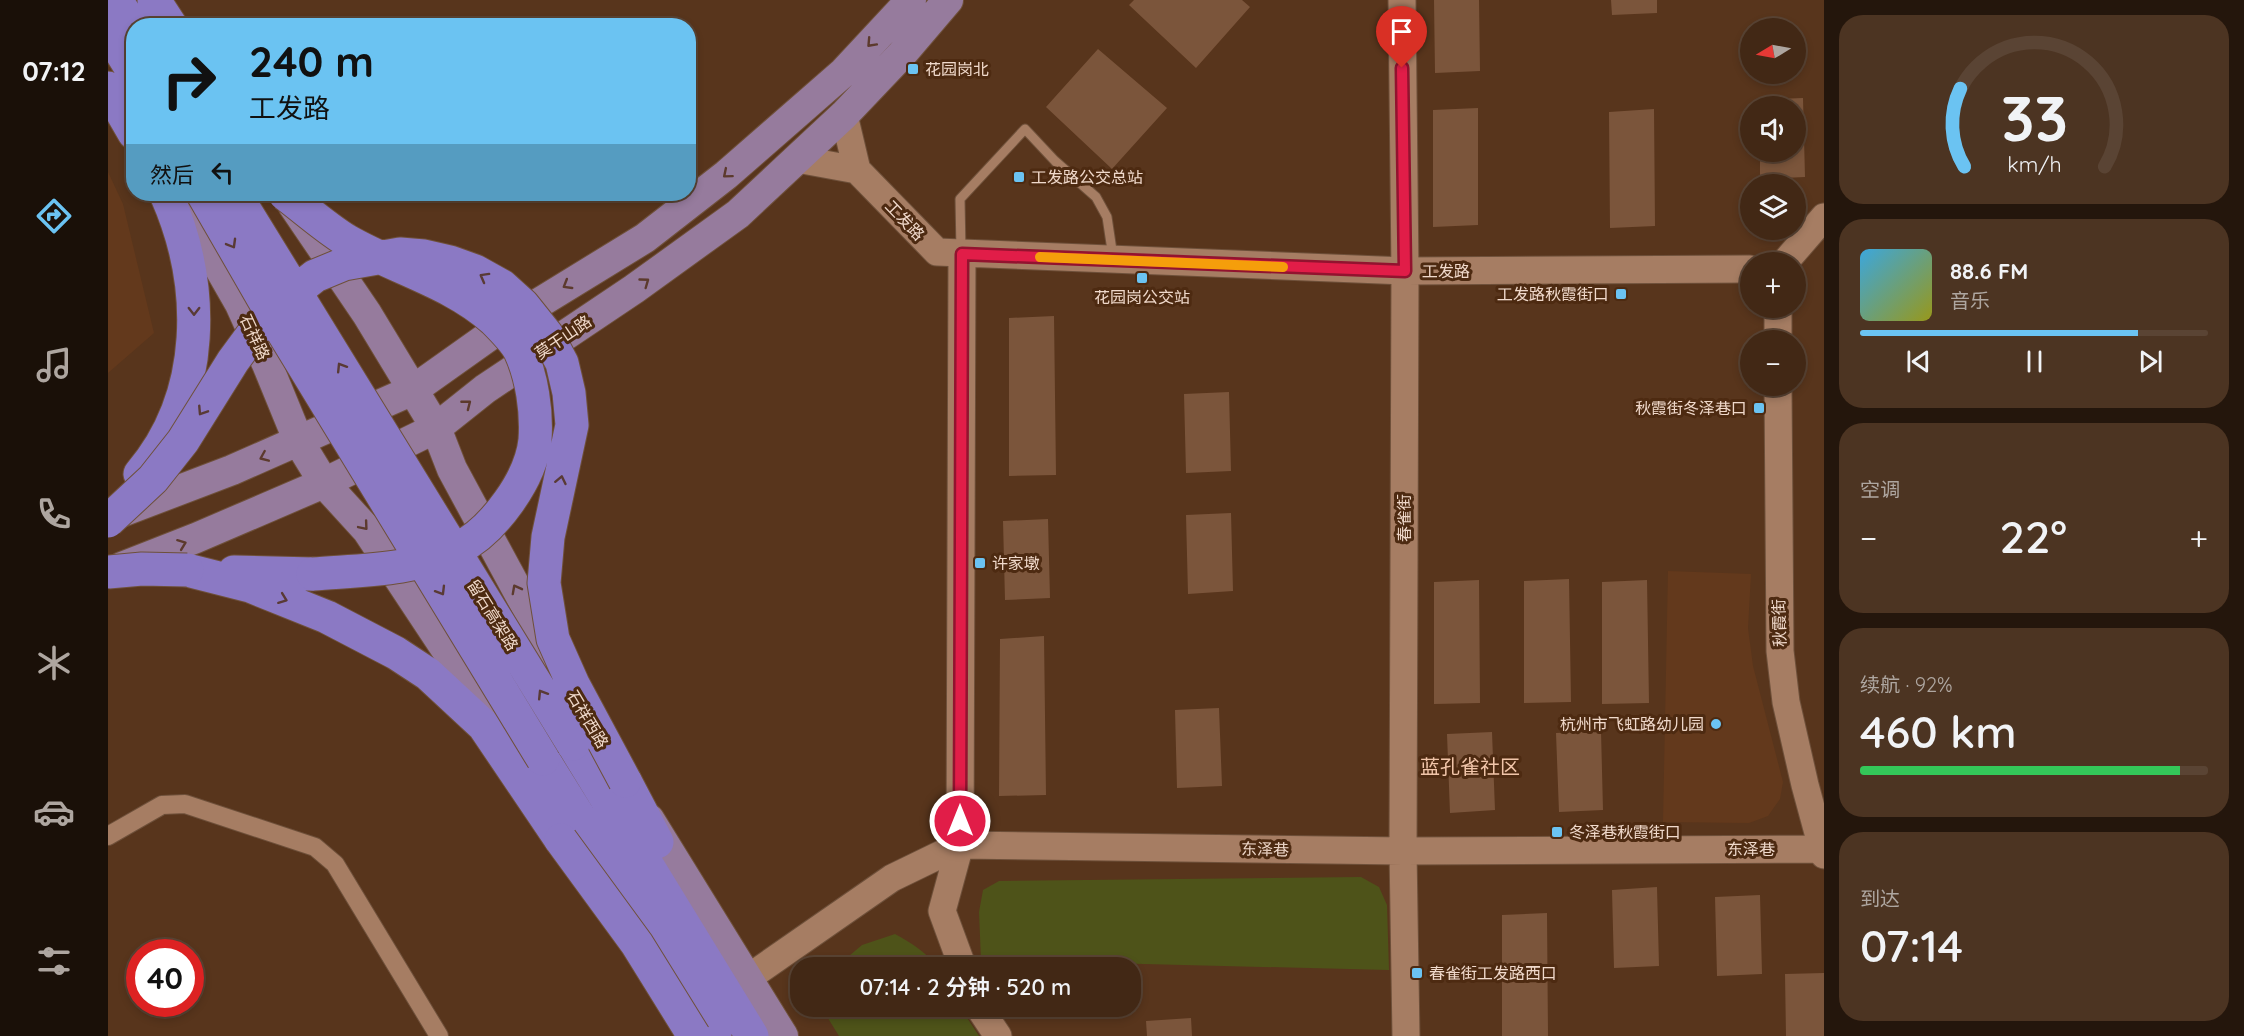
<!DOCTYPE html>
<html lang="zh">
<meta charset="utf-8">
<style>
:root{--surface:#422815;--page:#4c3422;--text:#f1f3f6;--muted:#aea6a0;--line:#5a4434;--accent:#6bc3f2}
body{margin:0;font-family:Quicksand,"Noto Sans SC",sans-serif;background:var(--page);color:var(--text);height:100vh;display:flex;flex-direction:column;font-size:22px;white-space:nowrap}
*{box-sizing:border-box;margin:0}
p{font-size:20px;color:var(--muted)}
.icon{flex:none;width:33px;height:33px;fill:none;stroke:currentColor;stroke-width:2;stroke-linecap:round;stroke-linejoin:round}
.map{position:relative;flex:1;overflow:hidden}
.drawer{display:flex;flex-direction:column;gap:15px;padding:15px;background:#24160c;width:420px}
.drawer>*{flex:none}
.banner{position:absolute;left:18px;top:18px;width:570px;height:183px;border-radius:24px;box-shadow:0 3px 9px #0003,0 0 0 2px var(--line);background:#6bc3f2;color:#111;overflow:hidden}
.needle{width:39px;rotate:260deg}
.fabs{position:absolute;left:1632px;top:18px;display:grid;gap:12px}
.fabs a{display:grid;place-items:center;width:66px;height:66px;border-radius:50%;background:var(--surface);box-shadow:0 3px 9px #0003,0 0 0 2px var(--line);font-size:30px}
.speed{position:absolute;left:18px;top:939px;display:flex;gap:12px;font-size:30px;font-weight:700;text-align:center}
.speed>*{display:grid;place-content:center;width:78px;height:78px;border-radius:50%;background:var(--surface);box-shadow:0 3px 9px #0003,0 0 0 2px var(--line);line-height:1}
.speed .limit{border:9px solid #d22;background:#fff;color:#111}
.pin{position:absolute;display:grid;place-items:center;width:51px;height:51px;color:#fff;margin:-62px -26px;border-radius:50% 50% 50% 0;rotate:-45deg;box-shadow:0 0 6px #0007}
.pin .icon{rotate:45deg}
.me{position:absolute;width:66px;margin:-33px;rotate:0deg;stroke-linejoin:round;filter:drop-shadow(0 0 4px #0008)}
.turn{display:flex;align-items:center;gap:21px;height:126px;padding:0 24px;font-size:27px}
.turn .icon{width:78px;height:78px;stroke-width:2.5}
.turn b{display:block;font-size:42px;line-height:51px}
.then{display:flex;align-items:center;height:57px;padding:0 24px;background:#0003;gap:12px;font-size:22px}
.big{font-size:45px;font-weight:600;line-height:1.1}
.drawer .card{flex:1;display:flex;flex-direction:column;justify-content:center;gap:9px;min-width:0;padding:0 21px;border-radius:24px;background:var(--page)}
.drawer .dial{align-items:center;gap:0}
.dial svg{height:156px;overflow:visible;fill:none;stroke:var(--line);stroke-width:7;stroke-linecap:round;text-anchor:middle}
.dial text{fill:var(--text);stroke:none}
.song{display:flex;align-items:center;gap:18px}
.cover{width:72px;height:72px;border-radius:9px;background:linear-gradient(135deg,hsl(200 70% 55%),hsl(60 70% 35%))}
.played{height:6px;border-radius:3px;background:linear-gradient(90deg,var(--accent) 80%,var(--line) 80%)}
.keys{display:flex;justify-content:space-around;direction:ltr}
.heat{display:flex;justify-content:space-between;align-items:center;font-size:33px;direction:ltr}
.charge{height:9px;border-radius:4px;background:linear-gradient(90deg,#34c759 92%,var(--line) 0)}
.trip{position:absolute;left:682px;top:957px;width:351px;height:60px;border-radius:24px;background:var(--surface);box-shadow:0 3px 9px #0003,0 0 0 2px var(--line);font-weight:600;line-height:60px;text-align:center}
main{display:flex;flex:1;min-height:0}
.tabs{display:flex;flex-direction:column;width:108px;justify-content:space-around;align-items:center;background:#1a1008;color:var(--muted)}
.tabs .icon{width:42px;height:42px}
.tabs .current{color:var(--accent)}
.tabs b{font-size:27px;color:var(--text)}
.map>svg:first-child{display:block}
.built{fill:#63391c}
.green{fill:#4e5319}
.building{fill:#7b553b}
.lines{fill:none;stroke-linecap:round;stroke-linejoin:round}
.lane-casing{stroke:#6e503a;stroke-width:11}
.street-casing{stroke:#6e503a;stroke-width:20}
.secondary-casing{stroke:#6e503a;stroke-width:29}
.primary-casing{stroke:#6e503a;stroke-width:32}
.highway-casing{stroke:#6e503a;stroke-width:35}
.lane{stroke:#a67d63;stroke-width:9}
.street{stroke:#a67d63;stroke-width:18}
.secondary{stroke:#a67d63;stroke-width:27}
.primary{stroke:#967b9d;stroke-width:30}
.highway{stroke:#8b79c4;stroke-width:33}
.highway-bridge-casing{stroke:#6e503a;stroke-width:35;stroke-linecap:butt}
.highway-bridge{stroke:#8b79c4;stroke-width:33}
.oneway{stroke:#5c3a2d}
.oneway2{stroke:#593a35}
.route-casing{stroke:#92132f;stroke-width:15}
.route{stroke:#e11d48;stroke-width:10}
.slow{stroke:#f59e0b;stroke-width:10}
.poi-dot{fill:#6bc3f2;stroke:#4d2a11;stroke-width:2}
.labels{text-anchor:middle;stroke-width:6;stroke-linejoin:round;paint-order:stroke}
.poi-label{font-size:16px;fill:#f0d9cb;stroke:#4d2a11;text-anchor:start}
.street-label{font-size:16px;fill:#f0d9cb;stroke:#4d2a11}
.quarter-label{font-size:20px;fill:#f1c5a9;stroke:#4d2a11}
</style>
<main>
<nav class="tabs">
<b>07:12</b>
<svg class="icon current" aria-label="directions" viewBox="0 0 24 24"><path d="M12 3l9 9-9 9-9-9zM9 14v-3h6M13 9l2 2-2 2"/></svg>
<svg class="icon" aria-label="music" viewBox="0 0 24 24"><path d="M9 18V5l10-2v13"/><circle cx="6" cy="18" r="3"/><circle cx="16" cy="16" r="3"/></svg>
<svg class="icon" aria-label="phone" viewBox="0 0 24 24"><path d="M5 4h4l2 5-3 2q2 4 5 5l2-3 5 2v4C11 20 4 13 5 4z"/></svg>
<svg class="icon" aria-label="climate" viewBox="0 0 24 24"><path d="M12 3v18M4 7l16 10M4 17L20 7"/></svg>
<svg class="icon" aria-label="car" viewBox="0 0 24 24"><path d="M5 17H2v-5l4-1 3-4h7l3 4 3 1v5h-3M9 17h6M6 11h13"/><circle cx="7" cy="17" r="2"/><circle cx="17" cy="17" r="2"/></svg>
<svg class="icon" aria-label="filters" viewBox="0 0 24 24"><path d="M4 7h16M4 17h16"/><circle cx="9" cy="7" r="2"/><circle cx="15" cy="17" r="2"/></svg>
</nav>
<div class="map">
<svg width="1716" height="1036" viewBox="0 0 1716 1036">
<rect width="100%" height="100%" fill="#58351c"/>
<!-- built -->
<path class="built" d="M0,172L15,204L46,333L0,373Z
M1560,571L1643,574L1640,628L1645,666L1675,782L1672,799L1660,816L1641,823L1555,822Z"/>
<!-- green -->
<path class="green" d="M1253,877L1271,887L1279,905L1281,970L873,960L871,912L875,890L891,881Z
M787,934C803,943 818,951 828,967H728L754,945Z
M713,1007H852L871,1036H731Z"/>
<!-- building -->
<path class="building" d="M1026,0H1134L1142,7L1088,68L1021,5Z
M1326,0H1371L1372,71L1327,73Z
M1503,0H1549V13L1504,15Z
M990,49L1059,108L1004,169L938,107Z
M1695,98L1697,177L1652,179V152H1688V106H1651L1650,100Z
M1370,108V225L1325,227V110Z
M1546,109L1547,226L1502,228L1501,112Z
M946,316L948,475L901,476V318Z
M1121,392L1123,471L1078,473L1076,394Z
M1123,513L1125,591L1080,594L1078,515Z
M940,519L942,598L897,600L895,521Z
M1461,579L1463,702L1416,703V581Z
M1371,580L1372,703L1326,704V582Z
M1539,580L1541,703L1494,704V582Z
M936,636L938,795L891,796L892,639Z
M1111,708L1114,786L1069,788L1067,710Z
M1493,731L1495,810L1451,812L1448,733Z
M1384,732L1387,810L1342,813L1339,734Z
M1549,887L1551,966L1506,968L1504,890Z
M1652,895L1654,974L1609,976L1607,897Z
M1439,913L1440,1036H1394V915Z
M1716,973V1036H1678L1677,974Z
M1083,1018L1084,1036H1039L1038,1021Z"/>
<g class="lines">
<!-- lane casing -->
<g class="lane-casing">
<path id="lane" d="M853,251L852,199L917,129L947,161L988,197L999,217L1005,257"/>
</g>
<!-- street casing -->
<g class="street-casing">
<path id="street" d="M0,836L54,805L77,804L207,847L227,864L331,1036"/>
</g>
<!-- secondary casing -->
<g class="secondary-casing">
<path id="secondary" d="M1294,0L1297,271L1295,851L1298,1036
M736,115L749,170L829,252L1297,271L1642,269
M689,159L749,170
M854,254L852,845L834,911L855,968
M1677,262L1716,217
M1670,340V308
M1670,386L1672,651L1678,702L1697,785L1716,855
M640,978L784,878L852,845L1295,851L1713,849
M870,1006L890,1036"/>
</g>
<!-- primary casing -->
<g class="primary-casing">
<path id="primary" d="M69,194L132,304L159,364L191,442L216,483L259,530L392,731
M185,205L259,314L328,428L344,469L445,656
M11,513L124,470L305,390L405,319L537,238L618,175L736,72L803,0
M14,567L88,538L216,483L328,428L377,389L526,289L630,214L736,115L794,54L840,0
M541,819L675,1036"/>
</g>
<!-- highway casing -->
<g class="highway-casing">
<path id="highway" d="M8,0L26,28
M46,0L63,26
M0,31L26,73
M0,88L26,133
M32,474C99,395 98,284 58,194
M79,570L142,586L219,617L288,653L320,674L376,726L453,840
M126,572L205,574
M465,744L644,1036
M435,759L607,1036
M517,781L549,842"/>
</g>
<!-- lane -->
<use href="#lane" class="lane"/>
<!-- street -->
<use href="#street" class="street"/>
<!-- secondary -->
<use href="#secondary" class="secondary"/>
<!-- primary -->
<use href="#primary" class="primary"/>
<!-- highway -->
<use href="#highway" class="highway"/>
<!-- highway-bridge casing -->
<g class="highway-bridge-casing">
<path id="highway-bridge" d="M95,194L170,324L435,759
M127,194L465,744
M177,194C197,209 217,227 238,240C286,268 344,282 386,320C394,328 407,341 412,351C424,377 429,411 427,440C423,479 386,530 351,548C306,571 254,570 205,574
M0,521L45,479L75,441L125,361L150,327L178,299L207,276L236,264L292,254L316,256L342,262L367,271L394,286L415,305L439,335L454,363L461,393L464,425L440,537L436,583L445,639L465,684L517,781
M0,572L34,569L79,570
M453,840L529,944L586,1036"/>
</g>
<!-- highway-bridge -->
<use href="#highway-bridge" class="highway-bridge"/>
</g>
<!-- one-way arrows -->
<defs><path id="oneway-chevron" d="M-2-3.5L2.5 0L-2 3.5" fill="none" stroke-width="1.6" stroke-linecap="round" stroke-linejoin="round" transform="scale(1.5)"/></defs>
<g class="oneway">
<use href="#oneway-chevron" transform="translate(763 43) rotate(133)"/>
<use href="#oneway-chevron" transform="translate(619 174) rotate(140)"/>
<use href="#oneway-chevron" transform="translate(537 282) rotate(-36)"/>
<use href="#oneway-chevron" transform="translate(459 285) rotate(149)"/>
<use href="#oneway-chevron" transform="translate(359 404) rotate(-38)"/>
<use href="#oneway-chevron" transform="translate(156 457) rotate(157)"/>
<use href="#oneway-chevron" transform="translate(256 526) rotate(50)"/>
<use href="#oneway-chevron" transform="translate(74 544) rotate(-21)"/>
<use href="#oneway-chevron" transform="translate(408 589) rotate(-118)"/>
</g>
<g class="oneway2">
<use href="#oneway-chevron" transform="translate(124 244) rotate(60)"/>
<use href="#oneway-chevron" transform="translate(376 277) rotate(-151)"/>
<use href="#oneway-chevron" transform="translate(86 311) rotate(90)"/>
<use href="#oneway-chevron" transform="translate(233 367) rotate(-122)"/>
<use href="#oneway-chevron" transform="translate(94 411) rotate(123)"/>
<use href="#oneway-chevron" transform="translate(453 480) rotate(-78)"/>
<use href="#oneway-chevron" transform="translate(333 591) rotate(59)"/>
<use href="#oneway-chevron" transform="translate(175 599) rotate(21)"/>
<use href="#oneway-chevron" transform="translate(434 694) rotate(-122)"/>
</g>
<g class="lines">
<!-- route casing -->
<g class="route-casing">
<path id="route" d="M852,821L854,254L1297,271L1294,68"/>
</g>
<!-- route -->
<use href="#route" class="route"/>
<!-- slow -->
<path class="slow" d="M932,257L1175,267"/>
</g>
<!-- markers -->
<g class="poi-dot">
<rect x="799" y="63" width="12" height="12" rx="3"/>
<rect x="905" y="171" width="12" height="12" rx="3"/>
<rect x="1028" y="272" width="12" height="12" rx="3"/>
<rect x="1507" y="288" width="12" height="12" rx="3"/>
<rect x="1645" y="402" width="12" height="12" rx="3"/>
<rect x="866" y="557" width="12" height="12" rx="3"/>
<circle cx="1608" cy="724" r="6"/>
<rect x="1443" y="826" width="12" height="12" rx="3"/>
<rect x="1303" y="967" width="12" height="12" rx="3"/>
</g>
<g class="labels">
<!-- poi labels -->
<g class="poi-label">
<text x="817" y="75">花园岗北</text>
<text x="923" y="183">工发路公交总站</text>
<text x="1501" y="300" text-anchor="end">工发路秋霞街口</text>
<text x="1034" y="303" text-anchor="middle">花园岗公交站</text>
<text x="1639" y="414" text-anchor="end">秋霞街冬泽巷口</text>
<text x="884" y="569">许家墩</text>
<text x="1596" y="730" text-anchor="end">杭州市飞虹路幼儿园</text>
<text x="1461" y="838">冬泽巷秋霞街口</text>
<text x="1321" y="979">春雀街工发路西口</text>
</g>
<!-- street labels -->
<g class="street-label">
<text transform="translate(797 220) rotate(46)" y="6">工发路</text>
<text x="1338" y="277">工发路</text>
<text transform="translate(147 337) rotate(65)" y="6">石祥路</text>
<text transform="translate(455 337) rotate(-34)" y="6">莫干山路</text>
<text transform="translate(1296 518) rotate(-90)" y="6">春雀街</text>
<text transform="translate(385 615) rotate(58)" y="6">留石高架路</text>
<text transform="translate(1671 623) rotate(-92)" y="6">秋霞街</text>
<text transform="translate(480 719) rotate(59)" y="6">石祥西路</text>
<text transform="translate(1157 849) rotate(1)" y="6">东泽巷</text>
<text x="1643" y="855">东泽巷</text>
</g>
<!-- quarter labels -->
<g class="quarter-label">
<text x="1362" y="774">蓝孔雀社区</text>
</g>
</g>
</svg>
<div class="fabs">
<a><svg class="needle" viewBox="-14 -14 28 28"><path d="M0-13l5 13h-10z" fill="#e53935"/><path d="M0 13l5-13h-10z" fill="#aea6a0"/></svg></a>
<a><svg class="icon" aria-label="sound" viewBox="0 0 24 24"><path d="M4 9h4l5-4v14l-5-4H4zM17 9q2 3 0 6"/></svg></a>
<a><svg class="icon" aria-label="layers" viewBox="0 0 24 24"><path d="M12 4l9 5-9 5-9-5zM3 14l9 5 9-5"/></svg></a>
<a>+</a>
<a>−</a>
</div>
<div class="speed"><div class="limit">40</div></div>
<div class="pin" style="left:1294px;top:68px;background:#d93025"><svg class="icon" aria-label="arrive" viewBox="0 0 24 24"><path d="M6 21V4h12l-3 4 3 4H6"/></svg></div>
<svg class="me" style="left:852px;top:821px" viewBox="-20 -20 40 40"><circle r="17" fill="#e11d48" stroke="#fff" stroke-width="3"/><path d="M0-11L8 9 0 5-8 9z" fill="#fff"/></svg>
<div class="trip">07:14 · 2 分钟 · 520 m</div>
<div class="banner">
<div class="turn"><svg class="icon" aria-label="right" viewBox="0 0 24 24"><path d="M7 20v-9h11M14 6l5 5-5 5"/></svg><div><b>240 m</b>工发路</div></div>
<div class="then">然后<svg class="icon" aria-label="left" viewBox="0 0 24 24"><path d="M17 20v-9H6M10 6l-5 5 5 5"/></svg></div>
</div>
</div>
<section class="drawer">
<div class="card dial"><svg viewBox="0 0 100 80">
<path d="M14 69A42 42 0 1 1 86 69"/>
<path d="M14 69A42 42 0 0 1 12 29" stroke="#6bc3f2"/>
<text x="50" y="56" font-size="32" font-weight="700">33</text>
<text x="50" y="72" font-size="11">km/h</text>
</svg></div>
<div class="card">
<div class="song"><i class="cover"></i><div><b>88.6 FM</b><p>音乐</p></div></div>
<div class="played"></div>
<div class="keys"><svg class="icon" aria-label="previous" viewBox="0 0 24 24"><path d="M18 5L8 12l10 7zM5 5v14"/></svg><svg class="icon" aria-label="pause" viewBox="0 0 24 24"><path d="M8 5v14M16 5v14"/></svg><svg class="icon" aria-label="next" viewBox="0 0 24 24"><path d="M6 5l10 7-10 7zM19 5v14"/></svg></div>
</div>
<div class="card"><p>空调</p>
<div class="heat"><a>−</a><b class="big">22°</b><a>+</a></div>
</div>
<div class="card"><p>续航 · 92%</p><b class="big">460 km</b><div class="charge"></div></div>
<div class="card"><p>到达</p><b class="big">07:14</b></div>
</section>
</main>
